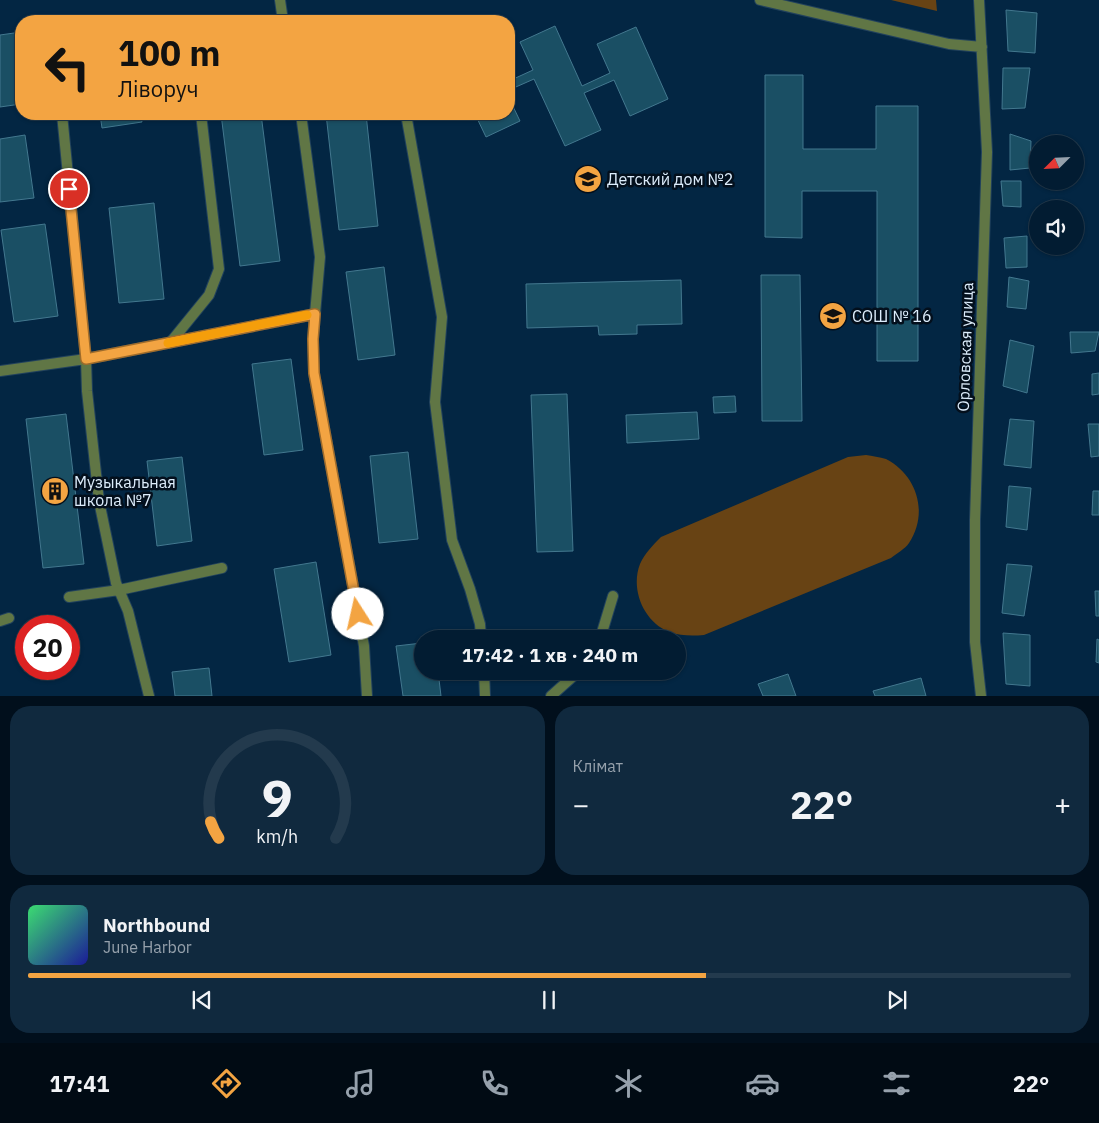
<!DOCTYPE html>
<html lang="uk">
<meta charset="utf-8">
<style>
:root{--surface:#021c32;--page:#10293e;--text:#f1f3f6;--muted:#96a1ac;--line:#233a4d;--accent:#f3a442}
body{margin:0;font-family:"IBM Plex Sans",sans-serif;background:var(--page);color:var(--text);height:100vh;display:flex;flex-direction:column;font-size:19px;white-space:nowrap}
*{box-sizing:border-box;margin:0}
p{font-size:16px;color:var(--muted)}
.icon{flex:none;width:28px;height:28px;fill:none;stroke:currentColor;stroke-width:2;stroke-linecap:round;stroke-linejoin:round}
.map{position:relative;height:696px;overflow:hidden}
.sheet{display:flex;flex-direction:column;gap:10px;padding:10px;background:#010f1c;flex:1}
.sheet>*{flex:none}
.top-card{position:absolute;left:15px;top:15px;width:500px;height:105px;border-radius:20px;box-shadow:0 1px 4px #0004,0 0 0 1px var(--line);background:#f3a442;color:#111;overflow:hidden}
.needle{width:32px;rotate:246deg}
.fabs{position:absolute;left:1029px;top:135px;display:grid;gap:10px}
.fabs a{display:grid;place-items:center;width:55px;height:55px;border-radius:50%;background:var(--surface);box-shadow:0 1px 4px #0004,0 0 0 1px var(--line);font-size:25px}
.speed{position:absolute;left:15px;top:615px;display:flex;gap:10px;font-size:25px;font-weight:700;text-align:center}
.speed>*{display:grid;place-content:center;width:65px;height:65px;border-radius:50%;background:var(--surface);box-shadow:0 1px 4px #0004,0 0 0 1px var(--line);line-height:1}
.speed .limit{border:8px solid #d22;background:#fff;color:#111}
.pin{position:absolute;display:grid;place-items:center;width:42px;height:42px;color:#fff;margin:-21px;border:2px solid #fff;border-radius:50%;box-shadow:0 1px 5px #0007}
.me{position:absolute;width:55px;margin:-28px;rotate:350deg;stroke-linejoin:round;filter:drop-shadow(0 0 4px #0008)}
.turn{display:flex;align-items:center;gap:18px;height:105px;padding:0 20px;font-size:22px}
.turn .icon{width:65px;height:65px;stroke-width:2.5}
.turn b{display:block;font-size:35px;line-height:42px}
.big{font-size:38px;font-weight:700;line-height:1.1}
.sheet .widget{flex:1;display:flex;flex-direction:column;justify-content:center;gap:8px;min-width:0;padding:0 18px;border-radius:20px;background:var(--page)}
.sheet .dial{align-items:center;gap:0}
.dial svg{height:130px;overflow:visible;fill:none;stroke:var(--line);stroke-width:7;stroke-linecap:round;text-anchor:middle}
.dial text{fill:var(--text);stroke:none}
.song{display:flex;align-items:center;gap:15px}
.cover{width:60px;height:60px;border-radius:8px;background:linear-gradient(135deg,hsl(140 70% 55%),hsl(240 70% 35%))}
.played{height:5px;border-radius:2px;background:linear-gradient(90deg,var(--accent) 65%,var(--line) 65%)}
.keys{display:flex;justify-content:space-around;direction:ltr}
.heat{display:flex;justify-content:space-between;align-items:center;font-size:28px;direction:ltr}
.sheet .tiles{flex:1;display:grid;gap:10px;grid-template-columns:1fr 1fr}
.widget:last-child{grid-column:span 2}
.trip{position:absolute;left:414px;top:630px;width:272px;height:50px;border-radius:25px;background:var(--surface);box-shadow:0 1px 4px #0004,0 0 0 1px var(--line);font-weight:700;line-height:50px;text-align:center}
.tabs{display:flex;height:80px;justify-content:space-around;align-items:center;background:#010b14;color:var(--muted)}
.tabs .icon{width:35px;height:35px}
.tabs .on{color:var(--accent)}
.tabs b{font-size:22px;color:var(--text)}
.map>svg:first-child{display:block}
.green{fill:#684314}
.building{fill:#1a4f64;stroke:#43788f}
.lines{fill:none;stroke-linecap:round;stroke-linejoin:round}
.lane-casing{stroke:#22425d;stroke-width:12}
.street-casing{stroke:#22425d;stroke-width:12}
.lane{stroke:#607645;stroke-width:10}
.street{stroke:#607645;stroke-width:10}
.route-casing{stroke:#9e6b2b;stroke-width:12}
.route{stroke:#f3a442;stroke-width:9}
.slow{stroke:#f59e0b;stroke-width:9}
.labels{text-anchor:middle;stroke-width:5;stroke-linejoin:round;paint-order:stroke}
.poi-label{font-size:16px;fill:#ddedfc;stroke:#030f1c;text-anchor:start}
.street-label{font-size:16px;fill:#ddedfc;stroke:#030f1c}
</style>
<div class="map">
<svg width="1099" height="696" viewBox="0 0 1099 696">
<rect width="100%" height="100%" fill="#032643"/>
<!-- green -->
<path class="green" d="M891,0H936L937,11Z
M866,455C872,456 880,457 886,459C917,475 929,513 909,543C905,549 897,553 891,558L704,635C692,636 681,636 669,632C644,622 630,590 640,564C645,553 653,545 661,537L848,457Z"/>
<!-- building -->
<path class="building" d="M1006,10L1037,13L1035,53L1008,51Z
M555,26L582,86L610,73L597,44L636,27L668,99L630,116L614,80L584,93L601,130L565,146L534,79L509,90V81L533,70L520,42Z
M21,32V52H16L21,88V104L0,107V35Z
M1003,68H1030L1025,108L1002,109Z
M765,75H803V149H876V106H918V361H877V191H802V238L765,237Z
M509,98L520,121L486,137L475,114H509Z
M100,114H140L142,122L102,128Z
M221,114H261L280,261L240,266Z
M326,114H366L378,226L339,230Z
M1010,134L1031,141L1030,168L1010,170Z
M25,135L34,198L0,202V139Z
M1001,181H1021V207L1003,206Z
M154,203L164,299L119,303L109,208Z
M45,224L58,316L14,322L1,230Z
M1027,236V267L1006,268L1004,238Z
M384,267L395,355L358,360L346,272Z
M761,275H800L802,421H762Z
M1009,277L1029,281L1026,309L1007,307Z
M681,280L682,324L637,325V334L599,335L598,326L527,328L526,284Z
M1070,332H1099L1095,351L1071,353Z
M1010,340L1034,346L1027,393L1003,386Z
M291,359L303,450L264,455L252,364Z
M1099,373V394L1092,395V374Z
M567,394L573,551L537,552L531,395Z
M735,396L736,412L714,413L713,397Z
M697,412L699,439L627,443L626,415Z
M66,414L84,564L43,568L26,419Z
M1010,419L1034,421L1031,468L1004,465Z
M1088,424H1099V456L1091,457Z
M408,452L418,539L379,543L370,456Z
M182,457L192,541L157,546L147,461Z
M1009,486L1031,488L1027,530L1006,527Z
M1093,491H1099V515H1092Z
M316,562L331,655L289,662L274,569Z
M1007,564L1032,566L1024,616L1002,613Z
M1095,591H1099V616H1096Z
M1003,633L1030,635V686L1006,684Z
M1097,639L1099,640V663L1096,662Z
M422,643V671H438L441,696H403L396,646Z
M209,668L212,696H175L172,672Z
M788,674L796,696H763L758,684Z
M921,678L926,696H875L873,691Z"/>
<g class="lines">
<!-- lane casing -->
<g class="lane-casing">
<path id="lane" d="M280,0L283,21
M62,114L86,359L87,391L99,501L116,583L128,611L149,696
M406,114L442,317L435,402L452,540L470,589L480,624L481,639
M315,314L313,339L314,373L364,646L367,696
M170,343L209,295L219,269L201,114
M0,371L86,359L315,314L320,257L301,114
M69,597L119,590L222,568
M0,621L9,618
M600,639L613,596
M484,671L485,696
M551,696L579,671"/>
</g>
<!-- street casing -->
<g class="street-casing">
<path id="street" d="M760,0L949,44L982,47
M979,0L987,152L975,520V642L981,696"/>
</g>
<!-- lane -->
<use href="#lane" class="lane"/>
<!-- street -->
<use href="#street" class="street"/>
</g>
<g class="lines">
<!-- route casing -->
<g class="route-casing">
<path id="route" d="M69,189L86,359L315,314L313,339L314,373L358,614"/>
</g>
<!-- route -->
<use href="#route" class="route"/>
<!-- slow -->
<path class="slow" d="M168,343L307,315"/>
</g>
<!-- icons -->
<defs>
<g id="school-disc" transform="scale(1.4375)"><circle r="9.5" fill="#f3a442" stroke="#030f1c"/><path d="M0-5L7-2L0 1L-7-2ZM-4 1L0 2.5L4 1V4Q0 6-4 4Z" fill="#111"/></g>
<g id="building-disc" transform="scale(1.4375)"><circle r="9.5" fill="#f3a442" stroke="#030f1c"/><path d="M-4-6H4V6H1V3H-1V6H-4ZM-2.5-4.3h1.7v1.8h-1.7ZM.8-4.3h1.7v1.8H.8ZM-2.5-1h1.7V.8h-1.7ZM.8-1h1.7V.8H.8Z" fill="#111"/></g>
</defs>
<g fill-rule="evenodd">
<use href="#school-disc" x="588" y="179"/>
<use href="#school-disc" x="833" y="316"/>
<use href="#building-disc" x="55" y="491"/>
</g>
<g class="labels">
<!-- poi labels -->
<g class="poi-label">
<text x="607" y="185">Детский дом №2</text>
<text x="852" y="322">СОШ № 16</text>
<text x="74" y="488">Музыкальная<tspan x="74" dy="18">школа №7</tspan></text>
</g>
<!-- street labels -->
<g class="street-label">
<text transform="translate(965 347) rotate(-88)" y="6">Орловская улица</text>
</g>
</g>
</svg>
<div class="fabs">
<a><svg class="needle" viewBox="-14 -14 28 28"><path d="M0-13l5 13h-10z" fill="#e53935"/><path d="M0 13l5-13h-10z" fill="#96a1ac"/></svg></a>
<a><svg class="icon" aria-label="sound" viewBox="0 0 24 24"><path d="M4 9h4l5-4v14l-5-4H4zM17 9q2 3 0 6"/></svg></a>
</div>
<div class="speed"><div class="limit">20</div></div>
<div class="pin" style="left:69px;top:189px;background:#d93025"><svg class="icon" aria-label="arrive" viewBox="0 0 24 24"><path d="M6 21V4h12l-3 4 3 4H6"/></svg></div>
<svg class="me" style="left:358px;top:614px" viewBox="-20 -20 40 40"><circle r="19" fill="#fff"/><path d="M0-13L10 11 0 6-10 11z" fill="#f3a442"/></svg>
<div class="trip">17:42 · 1 хв · 240 m</div>
<div class="top-card">
<div class="turn"><svg class="icon" aria-label="left" viewBox="0 0 24 24"><path d="M17 20v-9H6M10 6l-5 5 5 5"/></svg><div><b>100 m</b>Ліворуч</div></div>
</div>
</div>
<section class="sheet">
<div class="tiles">
<div class="widget dial"><svg viewBox="0 0 100 80">
<path d="M14 69A42 42 0 1 1 86 69"/>
<path d="M14 69A42 42 0 0 1 9 59" stroke="#f3a442"/>
<text x="50" y="56" font-size="32" font-weight="700">9</text>
<text x="50" y="72" font-size="11">km/h</text>
</svg></div>
<div class="widget"><p>Клімат</p>
<div class="heat"><a>−</a><b class="big">22°</b><a>+</a></div>
</div>
<div class="widget">
<div class="song"><i class="cover"></i><div><b>Northbound</b><p>June Harbor</p></div></div>
<div class="played"></div>
<div class="keys"><svg class="icon" aria-label="previous" viewBox="0 0 24 24"><path d="M18 5L8 12l10 7zM5 5v14"/></svg><svg class="icon" aria-label="pause" viewBox="0 0 24 24"><path d="M8 5v14M16 5v14"/></svg><svg class="icon" aria-label="next" viewBox="0 0 24 24"><path d="M6 5l10 7-10 7zM19 5v14"/></svg></div>
</div>
</div>
</section>
<nav class="tabs">
<b>17:41</b>
<svg class="icon on" aria-label="directions" viewBox="0 0 24 24"><path d="M12 3l9 9-9 9-9-9zM9 14v-3h6M13 9l2 2-2 2"/></svg>
<svg class="icon" aria-label="music" viewBox="0 0 24 24"><path d="M9 18V5l10-2v13"/><circle cx="6" cy="18" r="3"/><circle cx="16" cy="16" r="3"/></svg>
<svg class="icon" aria-label="phone" viewBox="0 0 24 24"><path d="M5 4h4l2 5-3 2q2 4 5 5l2-3 5 2v4C11 20 4 13 5 4z"/></svg>
<svg class="icon" aria-label="climate" viewBox="0 0 24 24"><path d="M12 3v18M4 7l16 10M4 17L20 7"/></svg>
<svg class="icon" aria-label="car" viewBox="0 0 24 24"><path d="M5 17H2v-5l4-1 3-4h7l3 4 3 1v5h-3M9 17h6M6 11h13"/><circle cx="7" cy="17" r="2"/><circle cx="17" cy="17" r="2"/></svg>
<svg class="icon" aria-label="filters" viewBox="0 0 24 24"><path d="M4 7h16M4 17h16"/><circle cx="9" cy="7" r="2"/><circle cx="15" cy="17" r="2"/></svg>
<b>22°</b>
</nav>
